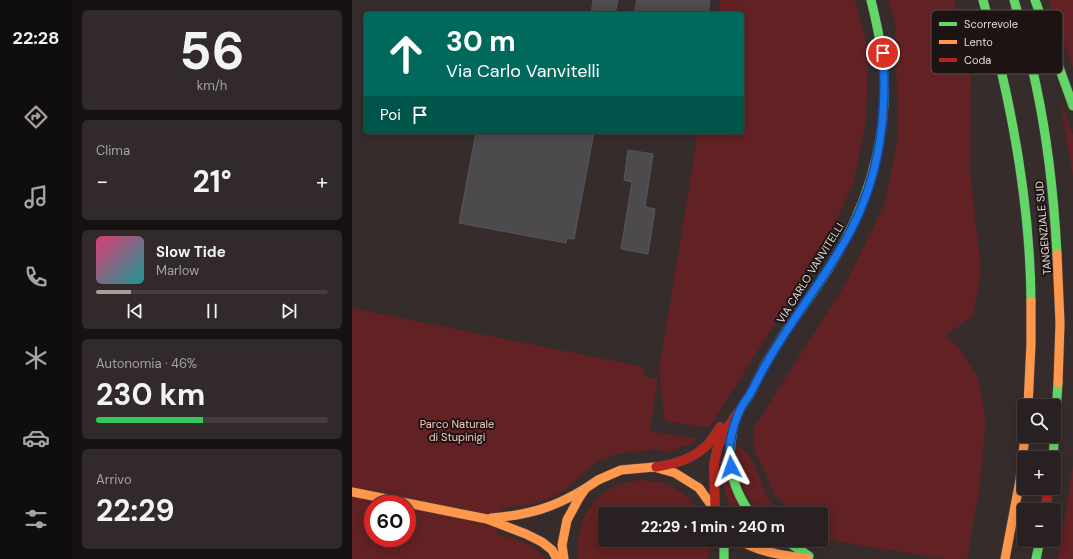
<!DOCTYPE html>
<html lang="it">
<meta charset="utf-8">
<style>
:root{--surface:#292121;--page:#31292a;--text:#f1f3f6;--muted:#a5a3a5;--line:#453e3f;--accent:#a99c9c}
body{margin:0;font-family:"DM Sans",sans-serif;background:var(--page);color:var(--text);height:100vh;display:flex;flex-direction:column;font-size:15px;white-space:nowrap}
*{box-sizing:border-box;margin:0}
p{font-size:13px;color:var(--muted)}
.icon{flex:none;width:22px;height:22px;fill:none;stroke:currentColor;stroke-width:2;stroke-linecap:round;stroke-linejoin:round}
.map{position:relative;flex:1;overflow:hidden}
.drawer{display:flex;flex-direction:column;gap:10px;padding:10px;background:#171212;width:280px}
.drawer>*{flex:none}
.banner{position:absolute;left:12px;top:12px;width:380px;height:122px;border-radius:4px;box-shadow:0 2px 10px #0003,0 0 0 1px var(--line);background:#00695c;color:#fff;overflow:hidden}
.fabs{position:absolute;left:665px;top:399px;display:grid;gap:8px}
.fabs a{display:grid;place-items:center;width:44px;height:44px;border-radius:4px;background:var(--surface);box-shadow:0 2px 10px #0003,0 0 0 1px var(--line);font-size:20px}
.speed{position:absolute;left:12px;top:495px;display:flex;gap:8px;font-size:20px;font-weight:700;text-align:center}
.speed>*{display:grid;place-content:center;width:52px;height:52px;border-radius:50%;background:var(--surface);box-shadow:0 2px 10px #0003,0 0 0 1px var(--line);line-height:1}
.speed .limit{border:6px solid #d22;background:#fff;color:#111}
.pin{position:absolute;display:grid;place-items:center;width:34px;height:34px;color:#fff;margin:-17px;border:2px solid #fff;border-radius:50%;box-shadow:0 1px 4px #0007}
.me{position:absolute;width:44px;margin:-22px;rotate:356deg;stroke-linejoin:round;filter:drop-shadow(0 0 3px #0008)}
.turn{display:flex;align-items:center;gap:14px;height:84px;padding:0 16px;font-size:18px}
.turn .icon{width:52px;height:52px;stroke-width:2.5}
.turn b{display:block;font-size:28px;line-height:34px}
.then{display:flex;align-items:center;height:38px;padding:0 16px;background:#0003;gap:8px;font-size:15px}
.big{font-size:30px;font-weight:700;line-height:1.1}
.drawer .card{flex:1;display:flex;flex-direction:column;justify-content:center;gap:6px;min-width:0;padding:0 14px;border-radius:6px;background:var(--page)}
.drawer .dial{align-items:center;gap:0}
.dial b{font-size:52px;line-height:1}
.song{display:flex;align-items:center;gap:12px}
.cover{width:48px;height:48px;border-radius:6px;background:linear-gradient(135deg,hsl(340 70% 55%),hsl(180 70% 35%))}
.played{height:4px;border-radius:2px;background:linear-gradient(90deg,var(--accent) 15%,var(--line) 15%)}
.keys{display:flex;justify-content:space-around;direction:ltr}
.heat{display:flex;justify-content:space-between;align-items:center;font-size:22px;direction:ltr}
.charge{height:6px;border-radius:3px;background:linear-gradient(90deg,#34c759 46%,var(--line) 0)}
.trip{position:absolute;left:246px;top:507px;width:230px;height:40px;border-radius:4px;background:var(--surface);box-shadow:0 2px 10px #0003,0 0 0 1px var(--line);font-weight:700;line-height:40px;text-align:center}
main{display:flex;flex:1;min-height:0}
.dock{display:flex;flex-direction:column;width:72px;justify-content:space-around;align-items:center;background:#100d0d;color:var(--muted)}
.dock .icon{width:28px;height:28px}
.dock .current{color:var(--accent)}
.dock b{font-size:18px;color:var(--text)}
.map>svg:first-child{display:block}
.green{fill:#622122;fill-rule:evenodd}
.building{fill:#4c4a4c;stroke:#575659}
.lines{fill:none;stroke-linecap:round;stroke-linejoin:round}
.fast-casing{stroke:#524948;stroke-width:10}
.slow-casing{stroke:#524948;stroke-width:10}
.jam-casing{stroke:#524948;stroke-width:10}
.fast{stroke:#63d668;stroke-width:9}
.slow{stroke:#ff974d;stroke-width:9}
.jam{stroke:#b3261e;stroke-width:9}
.route-casing{stroke:#114b97;stroke-width:10}
.route{stroke:#1a73e8;stroke-width:7}
.labels{text-anchor:middle;stroke-width:4;stroke-linejoin:round;paint-order:stroke}
.street-label{font-size:11px;fill:#e6d9d8;stroke:#1c1413}
.park-label{font-size:11px;fill:#fac5c1;stroke:#1c1413}
.key{fill:#1c1413;stroke:#594f4e;stroke-width:1}
.key-label{font-size:11px;fill:#e6d9d8}
</style>
<main>
<nav class="dock">
<b>22:28</b>
<svg class="icon current" aria-label="directions" viewBox="0 0 24 24"><path d="M12 3l9 9-9 9-9-9zM9 14v-3h6M13 9l2 2-2 2"/></svg>
<svg class="icon" aria-label="music" viewBox="0 0 24 24"><path d="M9 18V5l10-2v13"/><circle cx="6" cy="18" r="3"/><circle cx="16" cy="16" r="3"/></svg>
<svg class="icon" aria-label="phone" viewBox="0 0 24 24"><path d="M5 4h4l2 5-3 2q2 4 5 5l2-3 5 2v4C11 20 4 13 5 4z"/></svg>
<svg class="icon" aria-label="climate" viewBox="0 0 24 24"><path d="M12 3v18M4 7l16 10M4 17L20 7"/></svg>
<svg class="icon" aria-label="car" viewBox="0 0 24 24"><path d="M5 17H2v-5l4-1 3-4h7l3 4 3 1v5h-3M9 17h6M6 11h13"/><circle cx="7" cy="17" r="2"/><circle cx="17" cy="17" r="2"/></svg>
<svg class="icon" aria-label="filters" viewBox="0 0 24 24"><path d="M4 7h16M4 17h16"/><circle cx="9" cy="7" r="2"/><circle cx="15" cy="17" r="2"/></svg>
</nav>
<section class="drawer">
<div class="card dial"><b>56</b><p>km/h</p></div>
<div class="card"><p>Clima</p>
<div class="heat"><a>−</a><b class="big">21°</b><a>+</a></div>
</div>
<div class="card">
<div class="song"><i class="cover"></i><div><b>Slow Tide</b><p>Marlow</p></div></div>
<div class="played"></div>
<div class="keys"><svg class="icon" aria-label="previous" viewBox="0 0 24 24"><path d="M18 5L8 12l10 7zM5 5v14"/></svg><svg class="icon" aria-label="pause" viewBox="0 0 24 24"><path d="M8 5v14M16 5v14"/></svg><svg class="icon" aria-label="next" viewBox="0 0 24 24"><path d="M6 5l10 7-10 7zM19 5v14"/></svg></div>
</div>
<div class="card"><p>Autonomia · 46%</p><b class="big">230 km</b><div class="charge"></div></div>
<div class="card"><p>Arrivo</p><b class="big">22:29</b></div>
</section>
<div class="map">
<svg width="721" height="559" viewBox="0 0 721 559">
<rect width="100%" height="100%" fill="#372c2c"/>
<!-- green -->
<path class="green" d="M368,0H503L516,51L514,121L501,184L474,243L357,428L313,421L307,370L346,132H390V14H366Z
M536,0H602L619,61L618,172L629,270L621,316L593,336L606,346L626,378L634,422L628,483L615,559H592L477,540L469,534V514H443L422,494L415,476L401,448V429L494,283L533,203L546,137L543,22Z
M697,0H721V68Z
M708,99L721,135V178Z
M0,308L292,367V376L306,379L298,431L346,439L341,443L318,452L296,449L295,451C274,451 251,454 235,470C226,478 218,488 207,494C189,503 169,507 150,508L145,534C162,538 183,543 194,559H0ZM21,504H55V538H21Z
M384,445C406,457 405,479 417,499C420,505 427,509 432,514H408L394,494L386,473Z
M371,450L392,514H382L377,505L368,476Z
M721,465V559H706Z
M287,480C295,481 303,481 310,482C325,487 342,500 349,514H253V540H357L358,549L356,559H226V537L233,515L246,497L265,485Z"/>
<!-- building -->
<path class="building" d="M241,0H266L263,14H239Z
M285,0H358L356,14H282Z
M124,132H242L222,239L215,238L214,243L107,223Z
M276,150L301,154L293,207L303,209L296,254L269,249L280,182L272,180Z"/>
<g class="lines">
<!-- fast casing -->
<g class="fast-casing">
<path id="fast" d="M631,0C659,99 678,198 679,301
M662,0C670,28 678,57 684,85C696,141 702,198 705,254
M683,0L721,106
M430,337C450,307 473,278 490,246C521,190 537,126 531,62C529,41 524,21 519,0
M381,430C374,461 380,489 399,514
M701,458L706,383
M372,540V559
M433,540L457,556
M684,559L688,540"/>
</g>
<!-- slow casing -->
<g class="slow-casing">
<path id="slow" d="M705,254L708,323L706,383
M676,406L679,343V301
M0,492L135,519L174,534L190,542L200,550L205,559
M139,518C176,515 202,508 234,488
M387,540C408,553 432,555 456,559
M212,559L210,545L215,520L227,498L234,488L246,480L269,470L302,467L323,473L347,488L365,513
M653,559L668,480L673,436"/>
</g>
<!-- jam casing -->
<g class="jam-casing">
<path id="jam" d="M304,467C323,464 341,459 355,445C360,440 364,433 368,427
M363,510L362,465L365,450L368,441L378,424L399,393L412,366L430,337
M693,510L697,488"/>
</g>
<!-- fast -->
<use href="#fast" class="fast"/>
<!-- slow -->
<use href="#slow" class="slow"/>
<!-- jam -->
<use href="#jam" class="jam"/>
</g>
<g class="lines">
<!-- route casing -->
<g class="route-casing">
<path id="route" d="M379,467C378,459 377,451 378,443C380,432 384,418 389,408C392,402 397,397 400,390C405,382 408,374 413,366C439,319 474,278 499,230C528,174 535,116 531,53"/>
</g>
<!-- route -->
<use href="#route" class="route"/>
</g>
<g class="labels">
<!-- street labels -->
<g class="street-label">
<text transform="translate(691 228) rotate(-95)" y="4">TANGENZIALE SUD</text>
<text transform="translate(458 273) rotate(-58)" y="4">VIA CARLO VANVITELLI</text>
</g>
<!-- park labels -->
<g class="park-label">
<text x="105" y="428">Parco Naturale<tspan x="105" dy="13">di Stupinigi</tspan></text>
</g>
</g>
<!-- legend -->
<rect x="579" y="10" width="132" height="64" rx="6" class="key"/>
<rect x="587" y="22" width="18" height="4" fill="#63d668"/>
<rect x="587" y="40" width="18" height="4" fill="#ff974d"/>
<rect x="587" y="58" width="18" height="4" fill="#b3261e"/>
<g class="key-label">
<text x="612" y="28">Scorrevole</text>
<text x="612" y="46">Lento</text>
<text x="612" y="64">Coda</text>
</g>
</svg>
<div class="fabs">
<a><svg class="icon" aria-label="search" viewBox="0 0 24 24"><circle cx="10" cy="10" r="6"/><path d="M15 15l6 6"/></svg></a>
<a>+</a>
<a>−</a>
</div>
<div class="speed"><div class="limit">60</div></div>
<div class="pin" style="left:531px;top:53px;background:#d93025"><svg class="icon" aria-label="arrive" viewBox="0 0 24 24"><path d="M6 21V4h12l-3 4 3 4H6"/></svg></div>
<svg class="me" style="left:379px;top:467px" viewBox="-20 -20 40 40"><path d="M0-17L14 15 0 8-14 15z" fill="#1a73e8" stroke="#fff" stroke-width="4"/></svg>
<div class="trip">22:29 · 1 min · 240 m</div>
<div class="banner">
<div class="turn"><svg class="icon" aria-label="ahead" viewBox="0 0 24 24"><path d="M12 20V5M6 11l6-6 6 6"/></svg><div><b>30 m</b>Via Carlo Vanvitelli</div></div>
<div class="then">Poi<svg class="icon" aria-label="arrive" viewBox="0 0 24 24"><path d="M6 21V4h12l-3 4 3 4H6"/></svg></div>
</div>
</div>
</main>
